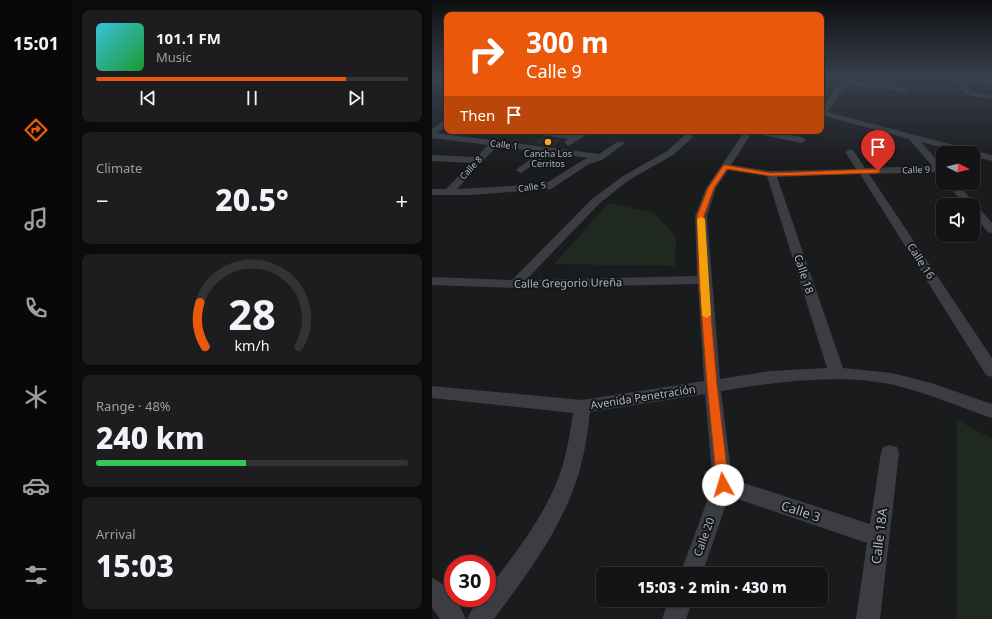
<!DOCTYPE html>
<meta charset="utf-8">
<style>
:root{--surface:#141416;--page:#1d1d1f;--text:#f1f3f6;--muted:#9d9ea1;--line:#333335;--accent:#ea580c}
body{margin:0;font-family:"Noto Sans",sans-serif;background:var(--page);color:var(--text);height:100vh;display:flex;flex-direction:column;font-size:15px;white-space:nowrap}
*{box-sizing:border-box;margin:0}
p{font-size:13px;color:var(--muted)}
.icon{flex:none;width:22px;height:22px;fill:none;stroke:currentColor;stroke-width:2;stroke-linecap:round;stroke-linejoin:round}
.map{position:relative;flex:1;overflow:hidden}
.drawer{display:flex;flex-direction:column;gap:10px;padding:10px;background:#0b0b0c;width:360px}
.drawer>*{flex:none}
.hud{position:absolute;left:12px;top:12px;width:380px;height:122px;border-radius:8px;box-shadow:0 1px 3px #0004,0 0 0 1px var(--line);background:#ea580c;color:#fff;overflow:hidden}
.needle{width:26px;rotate:96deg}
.tools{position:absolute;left:504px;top:146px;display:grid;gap:8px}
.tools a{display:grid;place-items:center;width:44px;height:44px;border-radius:8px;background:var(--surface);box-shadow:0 1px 3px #0004,0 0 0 1px var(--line);font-size:20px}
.speed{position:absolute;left:12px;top:555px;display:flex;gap:8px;font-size:20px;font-weight:700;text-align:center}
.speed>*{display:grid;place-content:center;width:52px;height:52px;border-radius:50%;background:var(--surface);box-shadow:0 1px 3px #0004,0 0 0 1px var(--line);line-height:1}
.speed .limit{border:6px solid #d22;background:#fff;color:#111}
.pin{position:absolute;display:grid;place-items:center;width:34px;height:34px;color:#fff;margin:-41px -17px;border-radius:50% 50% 50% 0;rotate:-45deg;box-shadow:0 0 4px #0007}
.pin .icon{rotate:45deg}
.me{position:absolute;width:44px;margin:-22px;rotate:354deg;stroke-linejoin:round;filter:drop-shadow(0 0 3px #0008)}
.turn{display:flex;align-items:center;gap:14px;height:84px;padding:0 16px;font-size:18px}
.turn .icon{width:52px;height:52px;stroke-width:2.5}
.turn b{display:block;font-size:28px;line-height:34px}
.then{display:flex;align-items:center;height:38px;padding:0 16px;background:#0003;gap:8px;font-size:15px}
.big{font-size:30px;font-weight:800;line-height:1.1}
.drawer .card{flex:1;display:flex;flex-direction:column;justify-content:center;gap:6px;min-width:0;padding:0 14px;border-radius:8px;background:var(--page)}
.drawer .dial{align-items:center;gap:0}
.dial svg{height:104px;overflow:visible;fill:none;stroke:var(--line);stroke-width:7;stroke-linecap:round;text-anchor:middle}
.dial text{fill:var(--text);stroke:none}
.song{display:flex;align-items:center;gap:12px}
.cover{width:48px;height:48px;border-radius:6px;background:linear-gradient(135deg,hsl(190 70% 55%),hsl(130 70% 35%))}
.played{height:4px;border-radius:2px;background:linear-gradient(90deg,var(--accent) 80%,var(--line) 80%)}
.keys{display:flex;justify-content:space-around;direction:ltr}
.heat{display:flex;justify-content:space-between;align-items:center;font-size:22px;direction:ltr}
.charge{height:6px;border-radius:3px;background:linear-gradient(90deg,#34c759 48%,var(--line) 0)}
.trip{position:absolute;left:164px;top:567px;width:232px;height:40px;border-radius:8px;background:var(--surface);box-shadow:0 1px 3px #0004,0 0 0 1px var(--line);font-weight:800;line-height:40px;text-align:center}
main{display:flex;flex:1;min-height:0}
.dock{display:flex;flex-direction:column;width:72px;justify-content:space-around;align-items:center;background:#080809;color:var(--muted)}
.dock .icon{width:28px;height:28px}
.dock .active{color:var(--accent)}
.dock b{font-size:18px;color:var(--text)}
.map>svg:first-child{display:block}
.green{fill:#202920}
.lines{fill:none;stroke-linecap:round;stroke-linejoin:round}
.minor{fill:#3b3d43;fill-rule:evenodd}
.route{fill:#ea580c;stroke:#983908}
.slow{fill:#f59e0b}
.poi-dot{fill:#ffa131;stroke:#151618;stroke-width:1.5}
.labels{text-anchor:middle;stroke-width:4;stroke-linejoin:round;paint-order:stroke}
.far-street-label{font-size:9px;fill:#acb4be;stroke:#151618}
.far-poi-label{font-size:9px;fill:#acb4be;stroke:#151618}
.street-label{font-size:11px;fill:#acb4be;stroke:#151618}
.near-street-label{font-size:13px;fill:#acb4be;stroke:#151618}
</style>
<main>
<nav class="dock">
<b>15:01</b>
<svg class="icon active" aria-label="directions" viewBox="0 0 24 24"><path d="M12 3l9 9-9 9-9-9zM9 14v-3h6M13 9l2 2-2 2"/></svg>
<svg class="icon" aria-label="music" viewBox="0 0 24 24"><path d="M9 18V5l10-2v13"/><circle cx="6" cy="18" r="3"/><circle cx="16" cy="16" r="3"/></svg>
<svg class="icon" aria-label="phone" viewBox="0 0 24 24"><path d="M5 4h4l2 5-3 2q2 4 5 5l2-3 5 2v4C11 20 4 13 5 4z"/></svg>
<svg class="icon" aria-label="climate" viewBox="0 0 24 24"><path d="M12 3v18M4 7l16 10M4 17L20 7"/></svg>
<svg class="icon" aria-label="car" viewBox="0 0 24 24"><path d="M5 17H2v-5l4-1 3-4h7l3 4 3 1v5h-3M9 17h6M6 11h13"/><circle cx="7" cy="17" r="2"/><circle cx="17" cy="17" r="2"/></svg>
<svg class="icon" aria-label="filters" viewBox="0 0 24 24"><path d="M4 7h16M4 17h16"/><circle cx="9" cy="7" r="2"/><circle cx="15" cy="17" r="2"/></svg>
</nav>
<section class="drawer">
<div class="card">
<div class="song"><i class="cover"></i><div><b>101.1 FM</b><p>Music</p></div></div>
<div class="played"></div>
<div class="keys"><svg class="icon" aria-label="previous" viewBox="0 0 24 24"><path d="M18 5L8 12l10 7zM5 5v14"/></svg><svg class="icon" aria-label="pause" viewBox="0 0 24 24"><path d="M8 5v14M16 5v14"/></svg><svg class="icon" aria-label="next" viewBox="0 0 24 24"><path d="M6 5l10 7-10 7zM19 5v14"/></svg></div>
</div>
<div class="card"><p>Climate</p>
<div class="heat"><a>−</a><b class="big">20.5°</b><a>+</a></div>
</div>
<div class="card dial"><svg viewBox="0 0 100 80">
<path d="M14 69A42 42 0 1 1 86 69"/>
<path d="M14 69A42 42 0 0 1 10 35" stroke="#ea580c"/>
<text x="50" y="56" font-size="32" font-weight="700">28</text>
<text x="50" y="72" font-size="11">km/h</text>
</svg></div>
<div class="card"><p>Range · 48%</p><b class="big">240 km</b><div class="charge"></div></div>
<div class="card"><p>Arrival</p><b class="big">15:03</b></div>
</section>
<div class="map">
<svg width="560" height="619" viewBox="0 0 560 619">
<rect width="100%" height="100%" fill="#1a1b1d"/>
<!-- green -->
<path class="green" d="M111,137L130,140L121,146L101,143Z
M177,203L222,213L244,236L243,266L122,264Z
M525,420L560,439V619H525Z"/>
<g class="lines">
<!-- minor -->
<path class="minor" d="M6,77L15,78L0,86V81Z
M412,77H419L417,80L472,88L476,90L472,92L414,84L395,112L560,155V161L541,156V153H531L489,142L511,167V176L505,172L437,174L560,358V377L554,375L428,174L345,177L411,368L460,373L499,383L560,404V418C527,407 496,393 462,385C407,373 344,382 289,391L300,479L438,524L449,453L451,447L458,445L465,447L467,453L448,619H424L435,543L297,496L270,574H248L281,485L273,394L158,412C156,432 153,451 148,469C132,526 96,573 62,619H35L39,611L48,598H55V590C82,555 110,520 126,479C134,458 138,435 141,413L0,398V386L150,400L272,381L266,284L83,288L0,285V277L80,280L160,199L191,176L235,151L253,135H259L260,137L259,139L241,155L197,180L168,203L94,280L265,276L263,216L274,188L313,131H338L370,137L374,140L370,143L325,134L321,131L299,165L339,171L424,169L413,152L418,149L421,150L433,168L500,166L477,139L389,115V109ZM296,170L335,176L395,368L338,371L288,379L275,216L284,188Z
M518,77H532L560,81V85L533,82C536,94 549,93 560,95V99C545,96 529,98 526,81L519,79Z
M12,120H15V126L5,133L167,154L185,142H191L192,144L170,160L157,164L119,189L39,195H0V189H14L39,163L0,161V155L45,157L56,145L0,138V129ZM65,146L109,152L86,168L84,170L89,173L119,153L156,158L151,160L113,184L25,189Z
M99,131H118L143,135L151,131H161L136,146L132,143L136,139L103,134Z
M514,183H525L560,223V233L556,232L541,215V205H533Z
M0,578C15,584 28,604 34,619H8L0,608Z
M237,600H261L254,619H230Z"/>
</g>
<!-- sky -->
<linearGradient id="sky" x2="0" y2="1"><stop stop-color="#0e0f10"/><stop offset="0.47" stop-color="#383f4c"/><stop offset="1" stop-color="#383f4c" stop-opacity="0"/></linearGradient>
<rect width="560" height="164" fill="url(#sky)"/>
<!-- route -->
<path class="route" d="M293,165L339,173L446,169L449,171L446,173L339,176L295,169L282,188L272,216L276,280L285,385L297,485L296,489L291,491L287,489L285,485L275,385L267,280L265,216L276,188L291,166Z"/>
<!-- slow -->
<path class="slow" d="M269,217L273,219L279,315L274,318L270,315L265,219Z"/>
<!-- markers -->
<circle class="poi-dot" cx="116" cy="142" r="4"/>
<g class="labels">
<!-- far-street labels -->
<g class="far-street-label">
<text transform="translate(72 145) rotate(7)" y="3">Calle 1</text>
<text transform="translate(39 168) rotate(-47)" y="3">Calle 8</text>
<text transform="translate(484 170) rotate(-2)" y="3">Calle 9</text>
<text transform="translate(100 187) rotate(-8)" y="3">Calle 5</text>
</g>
<!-- far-poi labels -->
<g class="far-poi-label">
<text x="116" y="157">Cancha Los<tspan x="116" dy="10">Cerritos</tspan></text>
</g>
<!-- street labels -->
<g class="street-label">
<text transform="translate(489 261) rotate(57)" y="4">Calle 16</text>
<text transform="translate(372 274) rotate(72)" y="4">Calle 18</text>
<text transform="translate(136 283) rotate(-1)" y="4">Calle Gregorio Ureña</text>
<text transform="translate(211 397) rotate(-9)" y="4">Avenida Penetración</text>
<text transform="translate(272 537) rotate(-70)" y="4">Calle 20</text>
</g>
<!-- near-street labels -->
<g class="near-street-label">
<text transform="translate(369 511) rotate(18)" y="5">Calle 3</text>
<text transform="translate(447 536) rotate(-83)" y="5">Calle 18A</text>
</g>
</g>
</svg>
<div class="tools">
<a><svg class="needle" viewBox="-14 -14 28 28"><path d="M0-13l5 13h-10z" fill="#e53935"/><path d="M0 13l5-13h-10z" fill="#9d9ea1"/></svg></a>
<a><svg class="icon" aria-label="sound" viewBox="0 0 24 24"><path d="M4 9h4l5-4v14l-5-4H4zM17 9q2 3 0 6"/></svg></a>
</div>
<div class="speed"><div class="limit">30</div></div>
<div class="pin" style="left:446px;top:171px;background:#d93025"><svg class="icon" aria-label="arrive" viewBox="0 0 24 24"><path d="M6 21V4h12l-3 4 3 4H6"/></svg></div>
<svg class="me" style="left:291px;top:485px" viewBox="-20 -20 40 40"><circle r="19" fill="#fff"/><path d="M0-13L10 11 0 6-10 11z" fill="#ea580c"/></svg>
<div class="trip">15:03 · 2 min · 430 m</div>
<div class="hud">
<div class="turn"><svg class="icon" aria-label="right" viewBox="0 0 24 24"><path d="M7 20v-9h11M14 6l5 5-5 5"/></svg><div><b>300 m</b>Calle 9</div></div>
<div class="then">Then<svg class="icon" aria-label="arrive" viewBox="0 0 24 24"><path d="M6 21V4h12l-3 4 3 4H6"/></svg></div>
</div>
</div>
</main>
